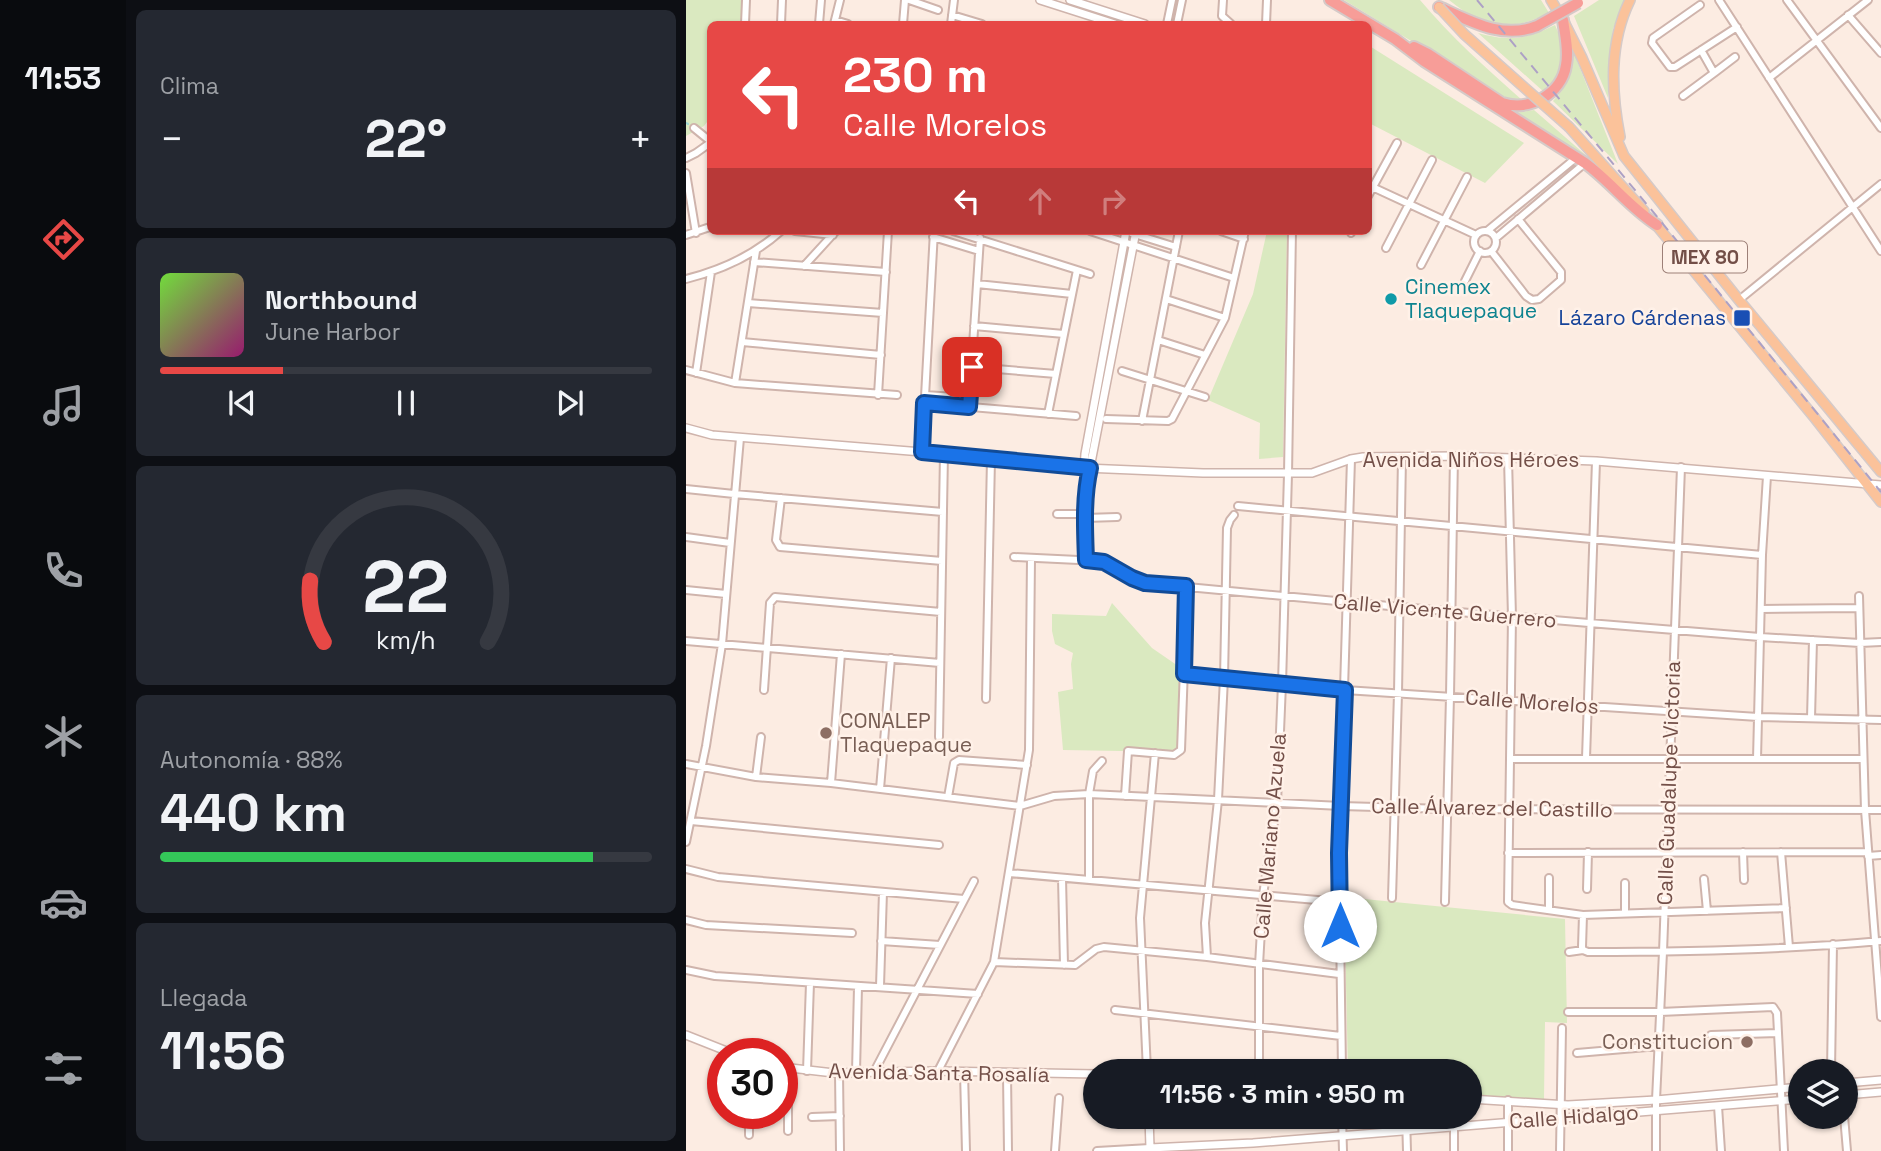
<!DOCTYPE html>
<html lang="es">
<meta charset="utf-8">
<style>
:root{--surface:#171b24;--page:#242831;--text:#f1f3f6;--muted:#9ea1a6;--line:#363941;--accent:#e74846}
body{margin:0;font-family:"Space Grotesk",sans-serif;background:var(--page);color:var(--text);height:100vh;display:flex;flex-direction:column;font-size:26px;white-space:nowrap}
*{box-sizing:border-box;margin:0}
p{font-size:23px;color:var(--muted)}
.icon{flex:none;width:38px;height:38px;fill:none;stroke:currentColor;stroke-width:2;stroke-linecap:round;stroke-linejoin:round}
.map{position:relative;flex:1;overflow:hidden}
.details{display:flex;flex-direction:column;gap:10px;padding:10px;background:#0d0f14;width:560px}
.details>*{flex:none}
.banner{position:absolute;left:21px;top:21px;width:665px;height:214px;border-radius:10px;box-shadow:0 2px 5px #0004;background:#e74846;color:#fff;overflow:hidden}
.fabs{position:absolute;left:1102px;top:1059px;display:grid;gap:14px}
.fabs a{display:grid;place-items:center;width:70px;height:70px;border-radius:50%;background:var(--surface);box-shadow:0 2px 5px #0004;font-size:35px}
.speed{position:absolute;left:21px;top:1038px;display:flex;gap:14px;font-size:35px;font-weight:700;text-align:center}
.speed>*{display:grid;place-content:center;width:91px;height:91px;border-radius:50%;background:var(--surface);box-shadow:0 2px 5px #0004;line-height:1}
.speed .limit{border:10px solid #d22;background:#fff;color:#111}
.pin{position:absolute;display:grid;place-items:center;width:60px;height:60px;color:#fff;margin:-30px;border-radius:14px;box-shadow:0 4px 10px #0006}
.me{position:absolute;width:77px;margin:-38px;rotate:0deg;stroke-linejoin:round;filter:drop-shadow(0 0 5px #0008)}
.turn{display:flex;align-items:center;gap:24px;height:147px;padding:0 21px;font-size:32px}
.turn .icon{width:91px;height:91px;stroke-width:2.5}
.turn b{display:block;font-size:49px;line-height:60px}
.lanes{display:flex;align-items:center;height:66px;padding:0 21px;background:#0003;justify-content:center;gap:35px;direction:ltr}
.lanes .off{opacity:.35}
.big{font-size:52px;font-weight:700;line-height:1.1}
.details .card{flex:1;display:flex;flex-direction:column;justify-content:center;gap:10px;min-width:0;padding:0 24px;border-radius:10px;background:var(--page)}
.details .dial{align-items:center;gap:0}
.dial svg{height:182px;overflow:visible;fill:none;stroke:var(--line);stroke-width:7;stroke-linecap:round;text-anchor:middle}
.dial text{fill:var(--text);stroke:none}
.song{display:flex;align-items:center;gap:21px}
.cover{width:84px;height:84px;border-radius:10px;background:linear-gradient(135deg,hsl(100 70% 55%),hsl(320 70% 35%))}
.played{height:7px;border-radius:4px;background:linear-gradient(90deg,var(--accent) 25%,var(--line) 25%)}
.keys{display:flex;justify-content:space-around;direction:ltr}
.heat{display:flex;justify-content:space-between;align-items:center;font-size:38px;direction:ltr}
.charge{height:10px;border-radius:5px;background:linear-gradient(90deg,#34c759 88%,var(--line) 0)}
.trip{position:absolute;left:397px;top:1059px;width:399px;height:70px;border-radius:35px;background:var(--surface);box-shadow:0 2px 5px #0004;font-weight:700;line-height:70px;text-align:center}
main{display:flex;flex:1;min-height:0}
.menu{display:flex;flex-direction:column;width:126px;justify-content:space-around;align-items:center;background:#090b0e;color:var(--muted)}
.menu .icon{width:49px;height:49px}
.menu .selected{color:var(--accent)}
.menu b{font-size:32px;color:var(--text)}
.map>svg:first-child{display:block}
.green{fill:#dae9c0}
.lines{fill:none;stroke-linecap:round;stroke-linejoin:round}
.stream{stroke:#9dd7d4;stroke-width:2}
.minor-casing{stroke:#cfb4ac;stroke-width:10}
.tertiary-casing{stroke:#cfb4ac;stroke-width:10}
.primary-casing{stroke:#d5cac8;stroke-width:12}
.motorway-casing{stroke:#d5cac8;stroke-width:14}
.minor{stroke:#fff;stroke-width:6}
.tertiary{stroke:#fff;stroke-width:7}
.primary{stroke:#fbc29a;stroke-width:9}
.motorway{stroke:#f79d98;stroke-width:10}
.rail{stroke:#ada1c5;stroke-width:2;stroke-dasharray:10 7;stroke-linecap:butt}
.primary-bridge-casing{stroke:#d5cac8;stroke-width:12;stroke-linecap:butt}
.motorway-bridge-casing{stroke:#d5cac8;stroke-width:14;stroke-linecap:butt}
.primary-bridge{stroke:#fbc29a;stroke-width:9}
.motorway-bridge{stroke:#f79d98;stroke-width:10}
.route-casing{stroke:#114b97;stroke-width:18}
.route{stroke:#1a73e8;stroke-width:12}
.culture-dot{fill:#0f9aa8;stroke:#fff1e8;stroke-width:2.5}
.transit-dot{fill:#1a4fb4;stroke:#fff1e8;stroke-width:2.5}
.education-dot{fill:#8d6e63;stroke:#fff1e8;stroke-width:2.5}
.labels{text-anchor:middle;stroke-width:5;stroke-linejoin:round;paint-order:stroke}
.shield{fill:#fff1e8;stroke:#9d8078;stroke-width:2}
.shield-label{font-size:19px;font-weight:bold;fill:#734f48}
.culture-label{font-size:21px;fill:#0d838f;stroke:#fff1e8;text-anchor:start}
.transit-label{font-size:21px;fill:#164399;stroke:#fff1e8;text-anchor:end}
.street-label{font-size:21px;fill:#734f48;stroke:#fff1e8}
.education-label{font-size:21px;fill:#785e54;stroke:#fff1e8;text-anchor:start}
</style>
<main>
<nav class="menu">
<b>11:53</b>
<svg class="icon selected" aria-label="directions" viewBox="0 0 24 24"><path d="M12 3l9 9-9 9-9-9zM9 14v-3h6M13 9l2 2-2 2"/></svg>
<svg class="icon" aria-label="music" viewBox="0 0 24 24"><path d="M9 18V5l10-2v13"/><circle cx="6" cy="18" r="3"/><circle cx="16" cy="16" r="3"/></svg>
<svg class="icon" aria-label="phone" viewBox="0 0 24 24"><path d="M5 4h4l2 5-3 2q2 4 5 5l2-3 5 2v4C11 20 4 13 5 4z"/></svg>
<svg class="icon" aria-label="climate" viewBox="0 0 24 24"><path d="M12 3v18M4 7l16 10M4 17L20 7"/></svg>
<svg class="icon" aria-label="car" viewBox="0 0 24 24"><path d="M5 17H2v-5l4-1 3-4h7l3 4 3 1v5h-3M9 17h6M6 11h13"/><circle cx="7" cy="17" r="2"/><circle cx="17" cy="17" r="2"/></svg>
<svg class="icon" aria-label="filters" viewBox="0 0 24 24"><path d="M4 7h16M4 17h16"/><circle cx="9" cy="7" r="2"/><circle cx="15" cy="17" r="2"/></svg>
</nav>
<section class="details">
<div class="card"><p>Clima</p>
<div class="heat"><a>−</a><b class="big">22°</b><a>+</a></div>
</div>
<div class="card">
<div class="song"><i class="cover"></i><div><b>Northbound</b><p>June Harbor</p></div></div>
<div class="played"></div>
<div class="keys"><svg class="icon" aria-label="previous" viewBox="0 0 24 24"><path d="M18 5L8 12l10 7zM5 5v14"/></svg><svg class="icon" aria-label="pause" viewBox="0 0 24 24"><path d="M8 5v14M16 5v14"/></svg><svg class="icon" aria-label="next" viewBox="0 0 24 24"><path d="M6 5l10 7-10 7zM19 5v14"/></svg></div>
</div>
<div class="card dial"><svg viewBox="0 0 100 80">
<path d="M14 69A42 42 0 1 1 86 69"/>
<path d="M14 69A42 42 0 0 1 8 42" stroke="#e74846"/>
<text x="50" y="56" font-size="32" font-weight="700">22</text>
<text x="50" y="72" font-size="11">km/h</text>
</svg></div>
<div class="card"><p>Autonomía · 88%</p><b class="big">440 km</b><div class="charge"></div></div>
<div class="card"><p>Llegada</p><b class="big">11:56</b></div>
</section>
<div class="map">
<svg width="1195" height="1151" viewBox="0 0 1195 1151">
<rect width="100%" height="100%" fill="#fcece2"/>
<!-- green -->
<path class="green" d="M0,0H57L55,24H24V118L18,126L0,136Z
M658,0H734C765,37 800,68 836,100L824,99L812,94Z
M763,0H855L863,13C823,33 797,28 763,0Z
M913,0H939L927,29L923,62L922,98L888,16Z
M869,25C882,54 881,69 858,92L792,33C824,42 840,39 869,25Z
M682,45L838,143L799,183L683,123Z
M888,53L932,164L867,101C881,87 887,72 888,53Z
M848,110L918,171L827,113Z
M581,231H601L597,457L573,459L574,423L522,400L567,294Z
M426,603L466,648L495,668L493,752L377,750L372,692L387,689L385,664L387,653L369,644L366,631V614L420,616Z
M658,897L879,919L881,1023L859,1022L858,1099L784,1096V1071H662Z"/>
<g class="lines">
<!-- stream -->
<path class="stream" d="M0,123L2,124"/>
<!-- minor casing -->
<g class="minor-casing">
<path id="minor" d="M223,0L252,10
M537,0L536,16L545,24
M1033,0L1195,251
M1101,0L1195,128
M1014,5L967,38L966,43L984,67H989L1051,27
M266,15L296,24
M1162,15L1195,53
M149,20L162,24
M59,24L60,0
M95,24L96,0
M133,24L135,0
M148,24L154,0
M217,24L219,0
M265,24L268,0
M481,24L486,0
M491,24L496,0
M580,24L581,0
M1028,73L1049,57
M1083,78L1182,0
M997,96L1028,73L1015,50
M8,128L24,141
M0,158L10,153L24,143
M0,173L10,233
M682,185L790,235
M682,196L711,143
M109,231L147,235
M267,231L404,274
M404,231L548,278
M535,231L558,239
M801,231L891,157
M788 242a11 11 0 1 1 22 0a11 11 0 1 1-22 0Z
M445,233L490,247
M665,233L666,231
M0,235L24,227
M247,237L293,251
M810,238L899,163
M700,248L746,160
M805,251L840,296L846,300L853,299L875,280V272L832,219
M68,262L200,272
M735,265L781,177
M118,266L150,231
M0,279C36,270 67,256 95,231
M779,281L794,251
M291,284L386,294
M480,299L539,318
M1053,300L1195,184
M62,303L197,313
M288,326L378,334
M472,340L519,355
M56,342L195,355
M286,367L370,374
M0,370L49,383L211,395
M436,371L519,397
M10,373L25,272
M49,383L70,251
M192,395L202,231
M239,395L284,398
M238,403L390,416
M283,407L294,238
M362,414L391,270
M420,419L482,421L486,419L539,318L559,231
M456,421L493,231
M236,452L248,231
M822,458L826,617L822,902L826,905L897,915L1100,908
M0,489L48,494L257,512
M95,498L90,540L94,547L256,561
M552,506L1076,555
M371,514H399
M399,518L431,517
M0,537L44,543
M328,557L413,561L446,578L459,583L714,607L903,623L1074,637L1174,643L1195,642
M399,560C399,530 397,498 404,468
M0,590L40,594
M1173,596L1179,810L1195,1017
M1075,609L1173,608
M0,641L254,663
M498,674L659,690L1072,717L1195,720
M78,690L84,603L89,597L255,612
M300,699L305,459
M1125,718L1127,640
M253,737L258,454
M900,758L910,461
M824,759H1176
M1071,759L1076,555L1081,476
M0,764L70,777L145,783L334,806L368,796L403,794L655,806L760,809L1195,810
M70,777L75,737
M145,783L155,654
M194,789L205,658
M439,796L442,751L488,755L495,750L501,586
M262,797L268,763L273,760L341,765
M5,821L253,845
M0,842L20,746L36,644L54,438
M1057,852L1058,880
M1095,852L1103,947
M822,853L1181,852
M1182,856L1195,855
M0,869L32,877L278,899
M323,873L654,902
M376,878L378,965
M863,878V910
M1018,879L1021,911
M403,880V794L407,771L416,761
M939,883V913
M901,889L902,852
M706,898L712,693L716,457
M759,902L764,696L768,456
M897,915L896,947L897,950
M0,920L20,925L166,933
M195,941L254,945
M883,952L897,950L902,952C1000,952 1098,950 1195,941
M521,957L519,923L532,800L538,678L541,528L544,520L548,515
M308,962L389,965L410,949L418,947L521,957L653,974
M0,970L29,976L292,994
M194,986L197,892
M429,1010L655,1036
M882,1012H974L1087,1007L1091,1013L1098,1151
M1025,1035L1092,1033
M891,1053L973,1046
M102,1068V1131
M121,1071L124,983
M252,1071L308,962L343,750L345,559
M461,1071L454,918L469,753
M573,1071V965L577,895L591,803L596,684L602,474L606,231
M656,1071L653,853L665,459
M1145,1071L1147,944
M170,1072L172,987
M188,1072L288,881
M278,1072L280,1151
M153,1073L154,1151
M321,1074L322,1151
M822,1100V1151
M1032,1106L1035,1151
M63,1113V1135
M656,1116L657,1151
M720,1116L721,1151
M1158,1116L1161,1151
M126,1117L154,1116
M369,1151L373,1098
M411,1151L464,1148V1149
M768,1151V1116
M874,1151L876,1028
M970,1151V1100L977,952L995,467"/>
</g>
<!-- tertiary casing -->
<g class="tertiary-casing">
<path id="tertiary" d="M354,0L429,24
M384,0L459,24
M0,428L26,435L236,452L399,468L517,473H626L665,459L677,457L768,456L910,461L1195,485
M398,468L399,454L440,231
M404,468L450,231
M0,1035L48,1054
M96,1067L148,1073L252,1071L410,1074
M1160,1083L1195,1080
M1160,1095L1195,1092
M784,1099L882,1105L970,1100L1115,1087
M463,1116L464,1148L567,1143L1115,1099"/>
</g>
<!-- primary casing -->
<g class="primary-casing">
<path id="primary" d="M865,0L877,20L896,58L938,156L1053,300L1195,472
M883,127L958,211
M934,137C925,91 923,43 944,0
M967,221L1128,417L1195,502"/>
</g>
<!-- motorway casing -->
<g class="motorway-casing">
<path id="motorway" d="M644,0L709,39L738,61L899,163C925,182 944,208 971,225
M753,7C784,21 816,40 851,26
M728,47L742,54L816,103C843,112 876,94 880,65C883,50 879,35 877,20"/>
</g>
<!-- minor -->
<use href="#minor" class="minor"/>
<!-- tertiary -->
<use href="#tertiary" class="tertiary"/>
<!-- primary -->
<use href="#primary" class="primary"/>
<!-- motorway -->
<use href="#motorway" class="motorway"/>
<!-- rail -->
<path class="rail" d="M791,0L973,219L1195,492"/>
<!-- primary-bridge casing -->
<g class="primary-bridge-casing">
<path id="primary-bridge" d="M753,7L778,34L883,127"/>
</g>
<!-- motorway-bridge casing -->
<g class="motorway-bridge-casing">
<path id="motorway-bridge" d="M851,26L892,3"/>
</g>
<!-- primary-bridge -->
<use href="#primary-bridge" class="primary-bridge"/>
<!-- motorway-bridge -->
<use href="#motorway-bridge" class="motorway-bridge"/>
</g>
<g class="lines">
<!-- route casing -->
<g class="route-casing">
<path id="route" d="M286,367L283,407L238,403L236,452L404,468C397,498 399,530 400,560L418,562L446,578L459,583L500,586L498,674L659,690L653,853L654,926"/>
</g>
<!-- route -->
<use href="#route" class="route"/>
</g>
<!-- markers -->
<circle class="culture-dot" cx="705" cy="299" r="7"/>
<rect class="transit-dot" x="1047" y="309" width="18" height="18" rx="3.5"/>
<g class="education-dot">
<circle cx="140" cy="733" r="7"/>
<circle cx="1061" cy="1042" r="7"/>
</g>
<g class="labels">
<!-- shield labels -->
<rect class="shield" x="977" y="241.5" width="84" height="31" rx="5"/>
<g class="shield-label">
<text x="1019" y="264">MEX 80</text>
</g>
<!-- culture labels -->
<g class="culture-label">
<text x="719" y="294">Cinemex<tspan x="719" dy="24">Tlaquepaque</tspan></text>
</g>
<!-- transit labels -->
<g class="transit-label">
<text x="1040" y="325">Lázaro Cárdenas</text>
</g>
<!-- street labels -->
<g class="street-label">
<text x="785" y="467">Avenida Niños Héroes</text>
<text transform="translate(759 611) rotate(5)" y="7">Calle Vicente Guerrero</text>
<text transform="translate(846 702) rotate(4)" y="7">Calle Morelos</text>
<text transform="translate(983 783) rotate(-88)" y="7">Calle Guadalupe Victoria</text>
<text transform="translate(806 808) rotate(1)" y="7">Calle Álvarez del Castillo</text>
<text transform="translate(584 836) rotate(-85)" y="7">Calle Mariano Azuela</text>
<text transform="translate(253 1073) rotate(1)" y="7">Avenida Santa Rosalía</text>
<text transform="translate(888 1117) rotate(-4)" y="7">Calle Hidalgo</text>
</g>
<!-- education labels -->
<g class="education-label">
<text x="154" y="728">CONALEP<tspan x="154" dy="24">Tlaquepaque</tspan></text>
<text x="1047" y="1049" text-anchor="end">Constitucion</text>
</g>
</g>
</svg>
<div class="fabs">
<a><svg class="icon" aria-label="layers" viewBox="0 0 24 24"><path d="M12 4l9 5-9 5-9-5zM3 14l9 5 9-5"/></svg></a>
</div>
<div class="speed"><div class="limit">30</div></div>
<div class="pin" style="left:286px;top:367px;background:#d93025"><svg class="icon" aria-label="arrive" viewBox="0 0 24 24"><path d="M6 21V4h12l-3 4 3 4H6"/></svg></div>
<svg class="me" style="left:654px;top:926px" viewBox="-20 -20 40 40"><circle r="19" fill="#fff"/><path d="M0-13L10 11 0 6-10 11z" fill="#1a73e8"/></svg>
<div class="trip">11:56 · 3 min · 950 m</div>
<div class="banner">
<div class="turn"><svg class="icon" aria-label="left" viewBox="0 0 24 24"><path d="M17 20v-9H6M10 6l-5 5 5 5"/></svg><div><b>230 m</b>Calle Morelos</div></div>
<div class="lanes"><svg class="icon" aria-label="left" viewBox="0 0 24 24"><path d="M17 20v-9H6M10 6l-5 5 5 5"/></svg><svg class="icon off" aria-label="ahead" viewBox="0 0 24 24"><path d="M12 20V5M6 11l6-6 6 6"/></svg><svg class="icon off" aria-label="right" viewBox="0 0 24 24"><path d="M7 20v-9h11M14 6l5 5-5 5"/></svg></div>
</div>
</div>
</main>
